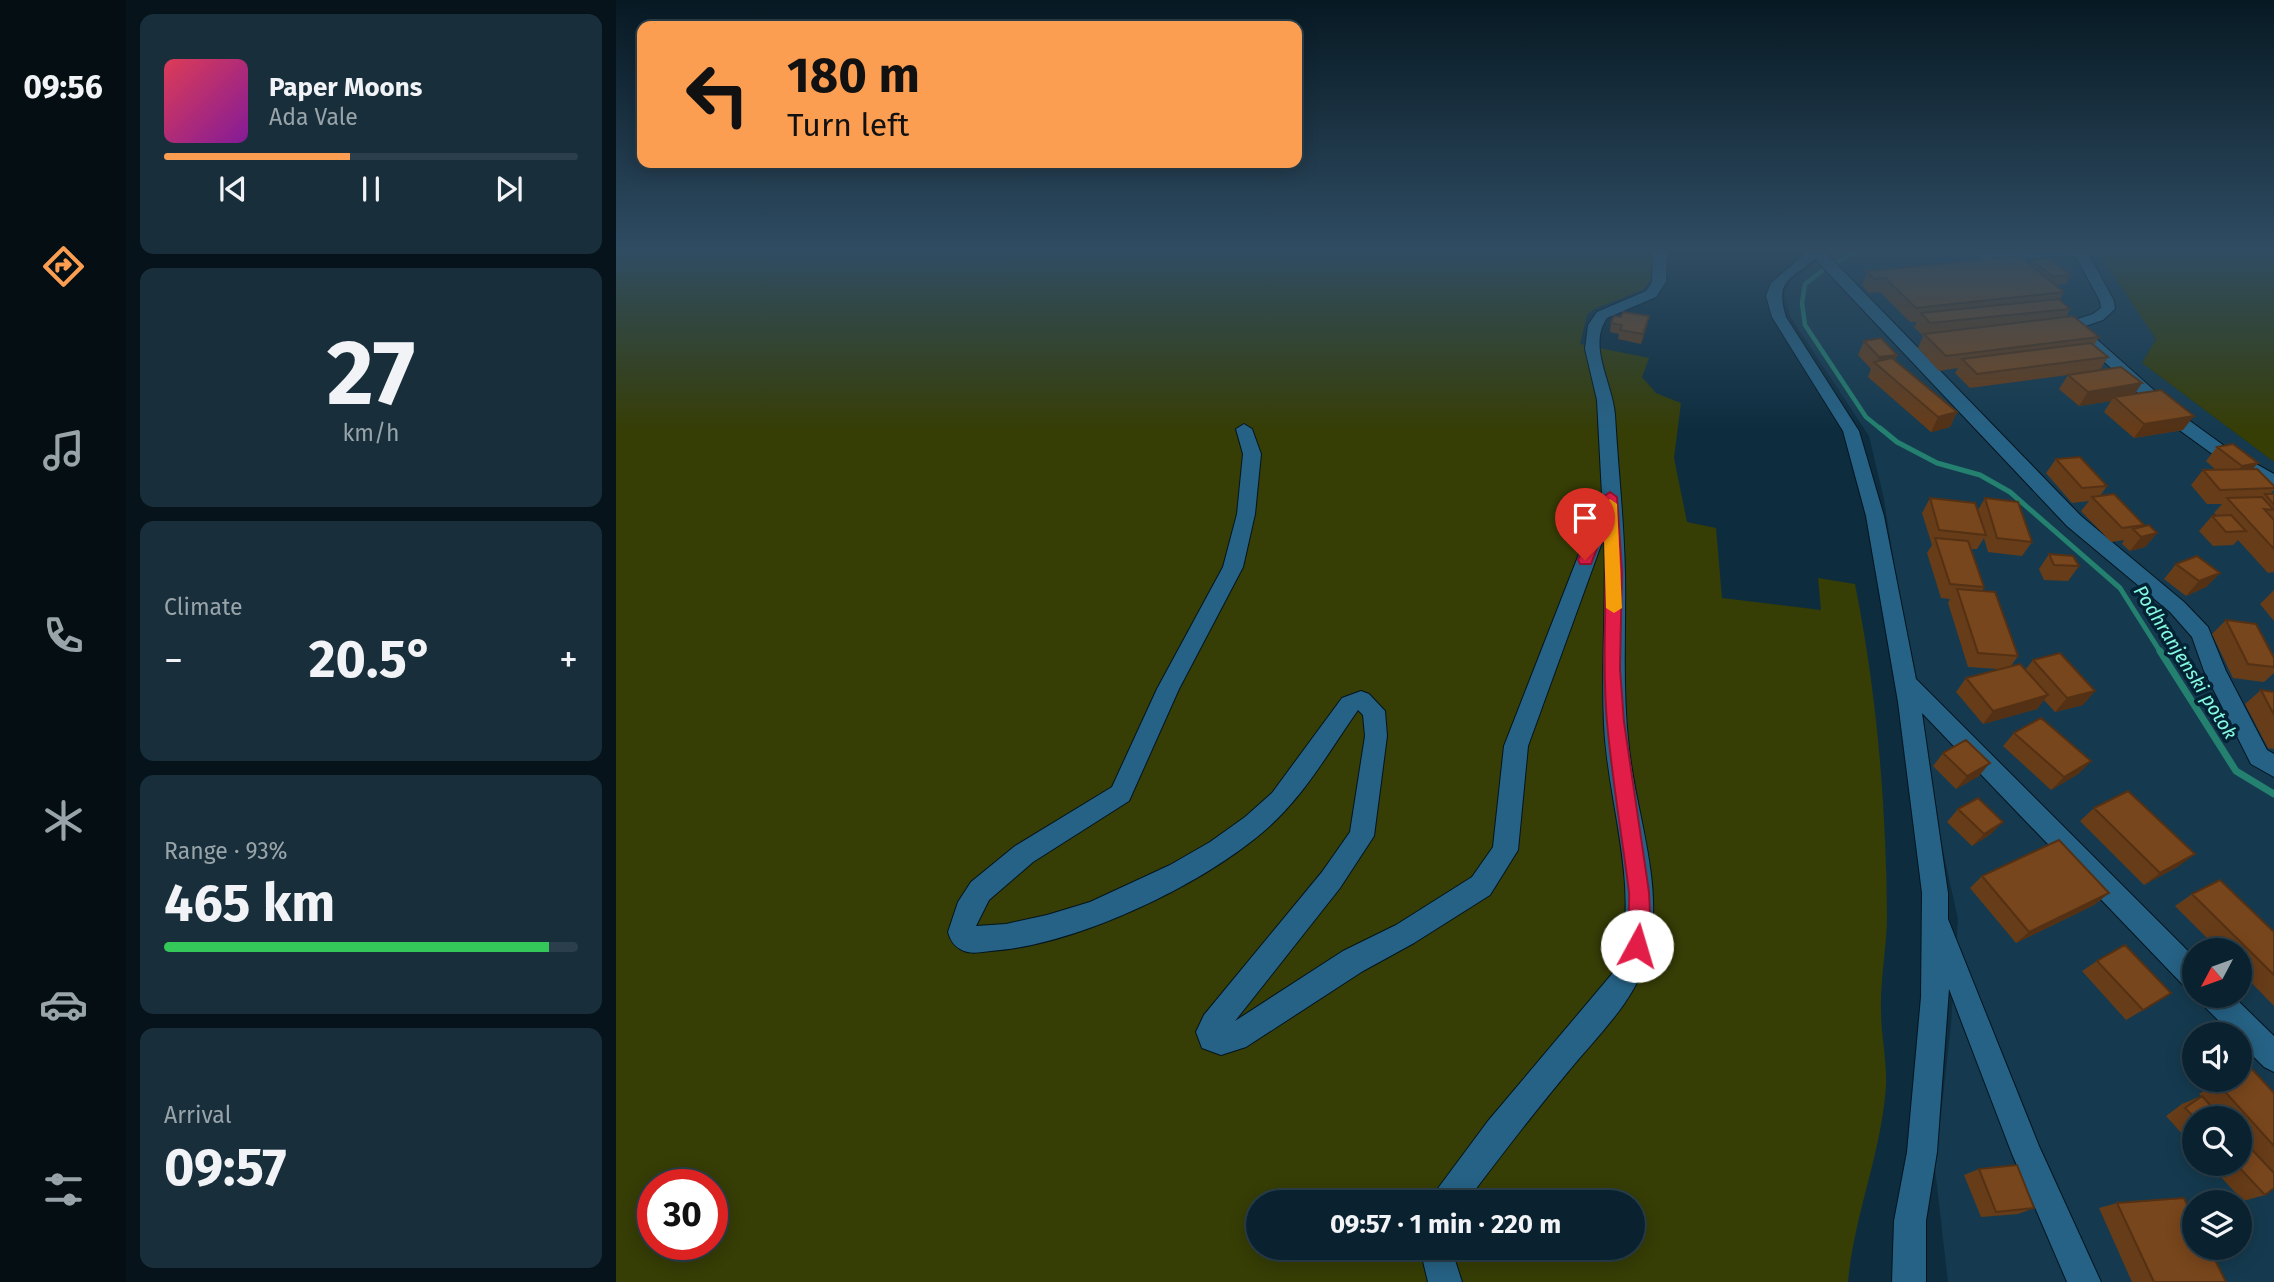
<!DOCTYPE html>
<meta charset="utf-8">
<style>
:root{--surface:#0a222f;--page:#182f3b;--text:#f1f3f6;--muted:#99a4aa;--line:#2a3f4b;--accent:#fc9e52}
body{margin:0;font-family:"Fira Sans",sans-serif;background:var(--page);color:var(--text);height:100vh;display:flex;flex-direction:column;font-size:26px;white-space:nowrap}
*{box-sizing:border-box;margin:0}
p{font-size:23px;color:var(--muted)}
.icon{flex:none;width:38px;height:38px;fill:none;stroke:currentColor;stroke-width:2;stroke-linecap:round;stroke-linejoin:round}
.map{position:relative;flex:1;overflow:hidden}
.sheet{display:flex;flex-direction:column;gap:14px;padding:14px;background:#06131a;width:490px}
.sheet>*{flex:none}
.banner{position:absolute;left:21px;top:21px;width:665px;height:147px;border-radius:14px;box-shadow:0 4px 18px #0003,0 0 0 2px var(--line);background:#fc9e52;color:#111;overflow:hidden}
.needle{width:46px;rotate:229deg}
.buttons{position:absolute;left:1566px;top:938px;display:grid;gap:14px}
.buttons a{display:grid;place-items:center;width:70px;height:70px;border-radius:50%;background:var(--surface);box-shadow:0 4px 18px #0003,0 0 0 2px var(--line);font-size:35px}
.speed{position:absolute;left:21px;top:1169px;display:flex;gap:14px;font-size:35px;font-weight:700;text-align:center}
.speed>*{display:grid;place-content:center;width:91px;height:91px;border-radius:50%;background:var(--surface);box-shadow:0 4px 18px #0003,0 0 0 2px var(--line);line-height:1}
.speed .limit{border:10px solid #d22;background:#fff;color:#111}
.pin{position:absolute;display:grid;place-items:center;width:60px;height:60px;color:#fff;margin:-72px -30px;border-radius:50% 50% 50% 0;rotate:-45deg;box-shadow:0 0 7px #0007}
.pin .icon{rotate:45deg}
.me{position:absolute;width:77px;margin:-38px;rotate:6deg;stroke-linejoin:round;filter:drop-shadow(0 0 5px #0008)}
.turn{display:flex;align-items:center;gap:24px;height:147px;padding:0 35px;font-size:32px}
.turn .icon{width:91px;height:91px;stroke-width:2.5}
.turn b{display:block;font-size:49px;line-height:60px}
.big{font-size:52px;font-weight:700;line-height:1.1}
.sheet .card{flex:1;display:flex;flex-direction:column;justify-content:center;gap:10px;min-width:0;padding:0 24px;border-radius:14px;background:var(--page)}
.sheet .dial{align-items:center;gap:0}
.dial b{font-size:91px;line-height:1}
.song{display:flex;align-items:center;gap:21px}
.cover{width:84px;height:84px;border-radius:10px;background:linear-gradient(135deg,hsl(350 70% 55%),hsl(290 70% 35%))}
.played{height:7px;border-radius:4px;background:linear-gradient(90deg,var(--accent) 45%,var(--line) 45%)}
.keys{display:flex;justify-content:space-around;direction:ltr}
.heat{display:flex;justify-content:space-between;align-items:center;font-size:38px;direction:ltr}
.charge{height:10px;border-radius:5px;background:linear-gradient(90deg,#34c759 93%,var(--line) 0)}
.trip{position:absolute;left:630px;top:1190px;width:399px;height:70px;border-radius:35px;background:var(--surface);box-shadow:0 4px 18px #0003,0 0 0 2px var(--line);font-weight:700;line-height:70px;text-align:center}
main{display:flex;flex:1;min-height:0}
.tabs{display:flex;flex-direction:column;width:126px;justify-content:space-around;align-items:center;background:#040e13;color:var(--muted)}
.tabs .icon{width:49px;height:49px}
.tabs .selected{color:var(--accent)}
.tabs b{font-size:32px;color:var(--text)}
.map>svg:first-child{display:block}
.built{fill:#153a4f;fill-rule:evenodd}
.green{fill:#363d05;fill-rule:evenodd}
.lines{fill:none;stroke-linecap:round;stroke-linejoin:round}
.stream-far2{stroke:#24806f;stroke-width:4.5}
.stream-far1{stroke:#24806f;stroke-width:5}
.stream{stroke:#24806f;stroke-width:7}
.minor-casing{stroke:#03141f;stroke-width:2}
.minor{fill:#266285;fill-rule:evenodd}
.wall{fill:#673c18}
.shaded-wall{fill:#543114}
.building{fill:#78461c;stroke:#543114;stroke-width:2}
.route{fill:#e11d48;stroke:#92132f;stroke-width:2}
.slow{fill:#f59e0b}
.labels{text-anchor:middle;stroke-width:7;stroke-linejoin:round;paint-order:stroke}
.water-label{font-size:19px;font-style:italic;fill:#86fae0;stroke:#032335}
</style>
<main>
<nav class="tabs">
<b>09:56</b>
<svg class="icon selected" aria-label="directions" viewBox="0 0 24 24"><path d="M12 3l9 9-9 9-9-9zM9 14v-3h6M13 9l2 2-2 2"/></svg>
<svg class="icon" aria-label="music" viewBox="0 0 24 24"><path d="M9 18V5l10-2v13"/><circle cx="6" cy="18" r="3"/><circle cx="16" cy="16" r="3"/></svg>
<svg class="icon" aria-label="phone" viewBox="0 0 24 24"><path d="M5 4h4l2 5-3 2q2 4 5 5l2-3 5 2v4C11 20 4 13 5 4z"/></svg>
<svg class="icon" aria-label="climate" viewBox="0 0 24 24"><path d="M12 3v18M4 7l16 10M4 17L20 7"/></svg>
<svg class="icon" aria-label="car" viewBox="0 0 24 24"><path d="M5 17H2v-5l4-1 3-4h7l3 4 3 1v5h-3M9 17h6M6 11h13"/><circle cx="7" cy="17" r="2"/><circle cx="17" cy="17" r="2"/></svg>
<svg class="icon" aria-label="filters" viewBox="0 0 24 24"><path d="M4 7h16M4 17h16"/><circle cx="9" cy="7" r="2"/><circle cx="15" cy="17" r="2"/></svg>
</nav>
<section class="sheet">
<div class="card">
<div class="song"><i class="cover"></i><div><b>Paper Moons</b><p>Ada Vale</p></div></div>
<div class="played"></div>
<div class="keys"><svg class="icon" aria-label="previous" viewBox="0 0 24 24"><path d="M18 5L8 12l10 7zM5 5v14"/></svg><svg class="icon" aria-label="pause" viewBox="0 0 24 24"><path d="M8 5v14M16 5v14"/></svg><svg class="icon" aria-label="next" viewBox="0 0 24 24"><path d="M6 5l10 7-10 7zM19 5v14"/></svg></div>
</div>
<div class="card dial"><b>27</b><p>km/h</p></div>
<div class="card"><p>Climate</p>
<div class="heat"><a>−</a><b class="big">20.5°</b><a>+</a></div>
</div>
<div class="card"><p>Range · 93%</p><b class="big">465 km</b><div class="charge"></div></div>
<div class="card"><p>Arrival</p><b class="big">09:57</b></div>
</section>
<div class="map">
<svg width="1658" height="1282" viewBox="0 0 1658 1282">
<rect width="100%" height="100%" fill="#0d2d3f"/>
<!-- built -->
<path class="built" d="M1209,251H1481L1540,339L1526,363L1658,462V1282H1332L1319,1168L1335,1025L1342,919L1311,778L1268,499L1253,436L1174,316L1169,293L1176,279L1211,255ZM1578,950H1624V996H1578ZM1578,1034H1624V1080H1578ZM1578,1118H1624V1164H1578ZM1578,1202H1624V1248H1578Z"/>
<!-- green -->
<path class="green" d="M0,251H1037L1035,280L1027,290L978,309L971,315L964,344L1033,358L1026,377L1040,393L1065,403L1058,458L1071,522L1100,528L1106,598L1205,610L1202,578L1239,584C1261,694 1270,803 1271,915C1271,947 1264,979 1265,1011C1265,1035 1271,1060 1270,1085C1266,1152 1238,1215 1232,1282H0ZM37,1185H96V1244H37ZM642,1202H1017V1248H642Z
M1481,251H1658V462L1526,363L1540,339Z"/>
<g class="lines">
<!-- stream-far2 -->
<path class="stream-far2" d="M1218,264L1240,251
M1207,270L1189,284L1186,303L1189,325L1250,417L1266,430"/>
<!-- stream-far1 -->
<path class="stream-far1" d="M1264,428L1281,442L1321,463L1364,475L1394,492L1504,588L1545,653"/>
<!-- stream -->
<path class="stream" d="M1544,651L1620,771L1658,794"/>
<!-- minor casing -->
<g class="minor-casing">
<path id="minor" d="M1037,251H1051L1050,282L1040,297L991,318C971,346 997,384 999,415C1002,468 1008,521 1009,573C1010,631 1006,690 1013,748C1020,816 1050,888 1031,957C1019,1002 980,1037 951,1073C916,1115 883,1158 850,1202H815L820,1191L872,1121L1001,968C1025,887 992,807 988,725C985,662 991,600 988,537L912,746L902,850L874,895L798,943L747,971L630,1047L605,1055L586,1048L580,1032L588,1015L706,872L734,832L749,736L747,715L742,710C712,753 687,798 647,832C582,887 460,945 375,951C365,952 353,955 344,949C337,945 334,939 332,932L342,902L355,882L399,846L496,787L541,689L607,567L621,514L627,454L620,429L628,424L636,429L645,454L639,514L627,567L563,689L513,801L417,862L373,900L360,926L390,924L431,915L474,902L554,865L594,842L629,817L656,793L726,698L745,691L753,694L769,711L771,736L758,836L724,888L619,1021L727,951L780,925L856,877L877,847L888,746L986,495L981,400L969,349L972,325L981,312L1030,291L1036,282Z
M1192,251H1208L1465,516L1568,602L1592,627L1610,671L1651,750L1658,754V777L1635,764L1588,671L1576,637L1554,612L1451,526L1199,259C1173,281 1159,280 1170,317L1243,431L1268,516L1300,679L1578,957V990L1568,986L1306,713L1332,893V919L1423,1146L1485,1282H1451L1396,1154L1333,989L1321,1152L1310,1221V1282H1276L1278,1221L1291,1152L1305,997L1306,893L1282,702L1250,516L1227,431L1156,317L1150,296L1155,283Z
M1355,251L1375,254L1471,251L1498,301L1499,309L1487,320L1467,327L1567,416L1607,445L1658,474V488L1595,453L1555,424L1452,328L1450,325L1452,322L1477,314L1485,308L1484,301L1459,255L1372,262Z
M1584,996H1617L1658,1036V1072L1648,1067L1624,1043V1034H1616L1588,1006Z
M807,1248H839L838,1257L846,1282H812L806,1257Z"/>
</g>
<!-- minor -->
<use href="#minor" class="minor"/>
</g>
<!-- wall -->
<path class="wall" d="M1088,251H1110L1109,255L1089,254Z
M1373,251H1400L1376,254Z
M1416,260L1455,275L1450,284L1439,285L1448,292L1444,299L1454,309L1450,317L1483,337L1478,345L1492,357L1484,370L1526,383L1518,394L1567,430L1518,438L1488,412L1495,401L1463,406L1443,389L1452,375L1354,388L1339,373L1342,368L1323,371L1302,348L1307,336L1298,327L1301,322H1294L1264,292L1253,293L1246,285L1251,271L1414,264Z
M1033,316L1031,326L1025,344L1002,339L1003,334L994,332L995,323L1005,317Z
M1248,341L1281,355L1279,361L1341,412L1334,427L1315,432L1252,377L1255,369L1242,355Z
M1601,447L1642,463L1636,469L1658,486V490L1654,494H1658V572L1652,573L1622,540L1617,545L1597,546L1583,531L1596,516H1601L1598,513L1606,504H1591L1575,485L1587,470H1600L1590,461Z
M1440,459L1491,486L1484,496L1528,525L1526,527L1541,533L1529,547L1514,551L1506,544L1508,540L1495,542L1465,511L1473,501L1456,503L1430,473Z
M1314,498L1362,510L1369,498L1416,542L1406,556L1372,552L1368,538L1361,549H1355L1368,587L1366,591L1402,656L1395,666L1409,670L1417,660L1467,705L1439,712L1428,700L1421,709L1367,724L1340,692L1350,678L1382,669L1352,667L1332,603L1334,599L1325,598L1311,553L1316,545L1306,513Z
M1433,554L1463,566L1452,581L1428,580L1423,569Z
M1560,564L1604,573L1590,587L1570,596L1548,579Z
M1658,590V621L1644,604Z
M1610,620L1658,658V673L1648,682L1617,678L1596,634Z
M1645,690L1658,692V749L1652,748L1629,704Z
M1398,733L1475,761L1462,774L1435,790L1387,746Z
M1327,753L1363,776L1340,789L1317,766Z
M1478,808L1563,866L1528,885L1464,821Z
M1342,809L1375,834L1356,846L1331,822Z
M1366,876L1493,893L1478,905L1400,943L1354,888Z
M1576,894L1658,932V1006L1624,971V950H1603L1559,906Z
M1481,961L1527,1010L1510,1020L1466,971Z
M1633,1066L1658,1093V1188L1649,1195L1627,1201L1593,1164H1624V1118H1578V1147L1550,1116L1566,1104L1585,1096L1583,1094L1605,1080H1624V1070Z
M1363,1169L1418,1208L1402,1214L1365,1217L1348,1175Z
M1501,1203L1610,1282H1516L1483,1208Z"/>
<!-- shaded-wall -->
<path class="shaded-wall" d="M1033,316L1031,326L1025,344L1027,334Z
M1281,355L1275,369L1260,365L1263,357Z
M1526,383L1516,398L1498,397L1495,401L1463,406L1472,392Z
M1341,412L1334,427L1315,432L1322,417Z
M1578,416L1567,430L1518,438L1528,424Z
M1642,463L1629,478L1613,481L1626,466Z
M1541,533L1529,547L1514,551L1525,537Z
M1604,573L1590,587L1570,596L1583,581Z
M1479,691L1467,705L1439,712L1451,698Z
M1432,695L1421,709L1367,724L1377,711Z
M1475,761L1462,774L1435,790L1448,777Z
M1374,763L1363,776L1340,789L1351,776Z
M1387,822L1375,834L1356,846L1368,834Z
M1579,854L1563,866L1528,885L1544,873Z
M1493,893L1478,905L1400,943L1413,932Z"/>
<!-- building -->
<path class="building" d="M1404,256L1448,292L1300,308L1269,278L1258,279L1251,271Z
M1434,258L1455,275L1437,277L1416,260Z
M1443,299L1454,309L1314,323L1305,313Z
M1007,312L1033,316L1027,334L1004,330L1006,325L995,323L998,316L1005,317Z
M1457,316L1483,337L1330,356L1308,334Z
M1265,338L1281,355L1263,357L1248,341Z
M1475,343L1492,357L1361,374L1346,359Z
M1276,358L1341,412L1322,417L1258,362Z
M1505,367L1526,383L1472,392L1452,375Z
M1545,390L1578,416L1528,424L1498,397Z
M1617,444L1642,463L1626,466L1601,447Z
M1464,457L1491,486L1466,488L1440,459Z
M1641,469L1658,486V488L1604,490L1587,470Z
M1498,494L1528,525L1506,528L1476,497Z
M1649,494H1658V505Z
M1646,497L1658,510L1648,509L1658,520V549L1611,498Z
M1314,498L1359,503L1370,535L1323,530Z
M1369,498L1402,502L1416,542L1381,538Z
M1615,515L1630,531L1610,532L1596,516Z
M1533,525L1541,533L1525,537L1517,529Z
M1319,538L1352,541L1368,587L1334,584Z
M1433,554L1457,556L1463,566L1438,565Z
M1581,556L1604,573L1583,581L1560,564Z
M1341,589L1379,592L1402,656L1362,653Z
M1610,620L1640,624L1658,658V667L1632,664Z
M1444,653L1479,691L1451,698L1417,660Z
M1404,664L1432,695L1377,711L1350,678Z
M1645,690L1658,692V715Z
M1425,718L1475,761L1448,777L1398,733Z
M1350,740L1374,763L1351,776L1327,753Z
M1512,791L1579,854L1544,873L1478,808Z
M1362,798L1387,822L1368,834L1342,809Z
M1443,840L1493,893L1413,932L1366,876Z
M1604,880L1658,932V975L1576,894Z
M1509,945L1555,993L1527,1010L1481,961Z
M1633,1066L1658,1093V1146L1603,1085L1612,1080H1624V1072Z
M1586,1096L1606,1118H1579L1569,1108Z
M1624,1137L1658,1173V1188L1649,1195L1620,1164H1624Z
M1401,1165L1418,1208L1380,1212L1363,1169Z
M1568,1198L1578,1219V1248H1593L1610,1282H1538L1501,1203Z"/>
<!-- sky -->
<linearGradient id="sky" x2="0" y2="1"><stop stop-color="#071923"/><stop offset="0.58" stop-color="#2f4c63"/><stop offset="1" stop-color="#2f4c63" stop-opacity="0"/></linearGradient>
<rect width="1658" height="431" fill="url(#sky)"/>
<!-- route -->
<path class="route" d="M994,492L1001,497L1006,572L1004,669L1008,722L1033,892C1034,913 1036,934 1028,953L1021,956L1013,953C1010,944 1014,906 1013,892C1006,836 996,779 991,722C985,657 992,593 989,528L975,564H964L962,560L987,497Z"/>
<!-- slow -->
<path class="slow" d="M994,499L1001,504L1006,608L998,613L990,608L987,504Z"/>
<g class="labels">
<!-- water labels -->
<g class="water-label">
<text transform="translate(1570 662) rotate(58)" y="7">Podhranjenski potok</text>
</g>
</g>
</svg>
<div class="buttons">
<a><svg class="needle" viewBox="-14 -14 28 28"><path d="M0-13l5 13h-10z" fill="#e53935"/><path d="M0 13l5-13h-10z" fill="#99a4aa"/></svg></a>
<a><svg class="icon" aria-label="sound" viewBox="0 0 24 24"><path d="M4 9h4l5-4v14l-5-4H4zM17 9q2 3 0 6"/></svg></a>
<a><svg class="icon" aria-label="search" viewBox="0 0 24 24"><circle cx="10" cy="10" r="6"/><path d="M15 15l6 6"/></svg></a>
<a><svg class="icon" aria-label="layers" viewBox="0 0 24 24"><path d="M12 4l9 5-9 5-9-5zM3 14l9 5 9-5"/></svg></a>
</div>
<div class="speed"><div class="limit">30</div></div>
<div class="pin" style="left:969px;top:560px;background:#d93025"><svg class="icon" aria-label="arrive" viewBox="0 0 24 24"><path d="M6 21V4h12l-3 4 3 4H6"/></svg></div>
<svg class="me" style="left:1021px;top:946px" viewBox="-20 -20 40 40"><circle r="19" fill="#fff"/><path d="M0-13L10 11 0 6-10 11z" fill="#e11d48"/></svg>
<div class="trip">09:57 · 1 min · 220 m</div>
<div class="banner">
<div class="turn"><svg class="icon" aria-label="left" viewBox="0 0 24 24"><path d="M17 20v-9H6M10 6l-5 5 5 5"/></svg><div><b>180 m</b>Turn left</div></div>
</div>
</div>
</main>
